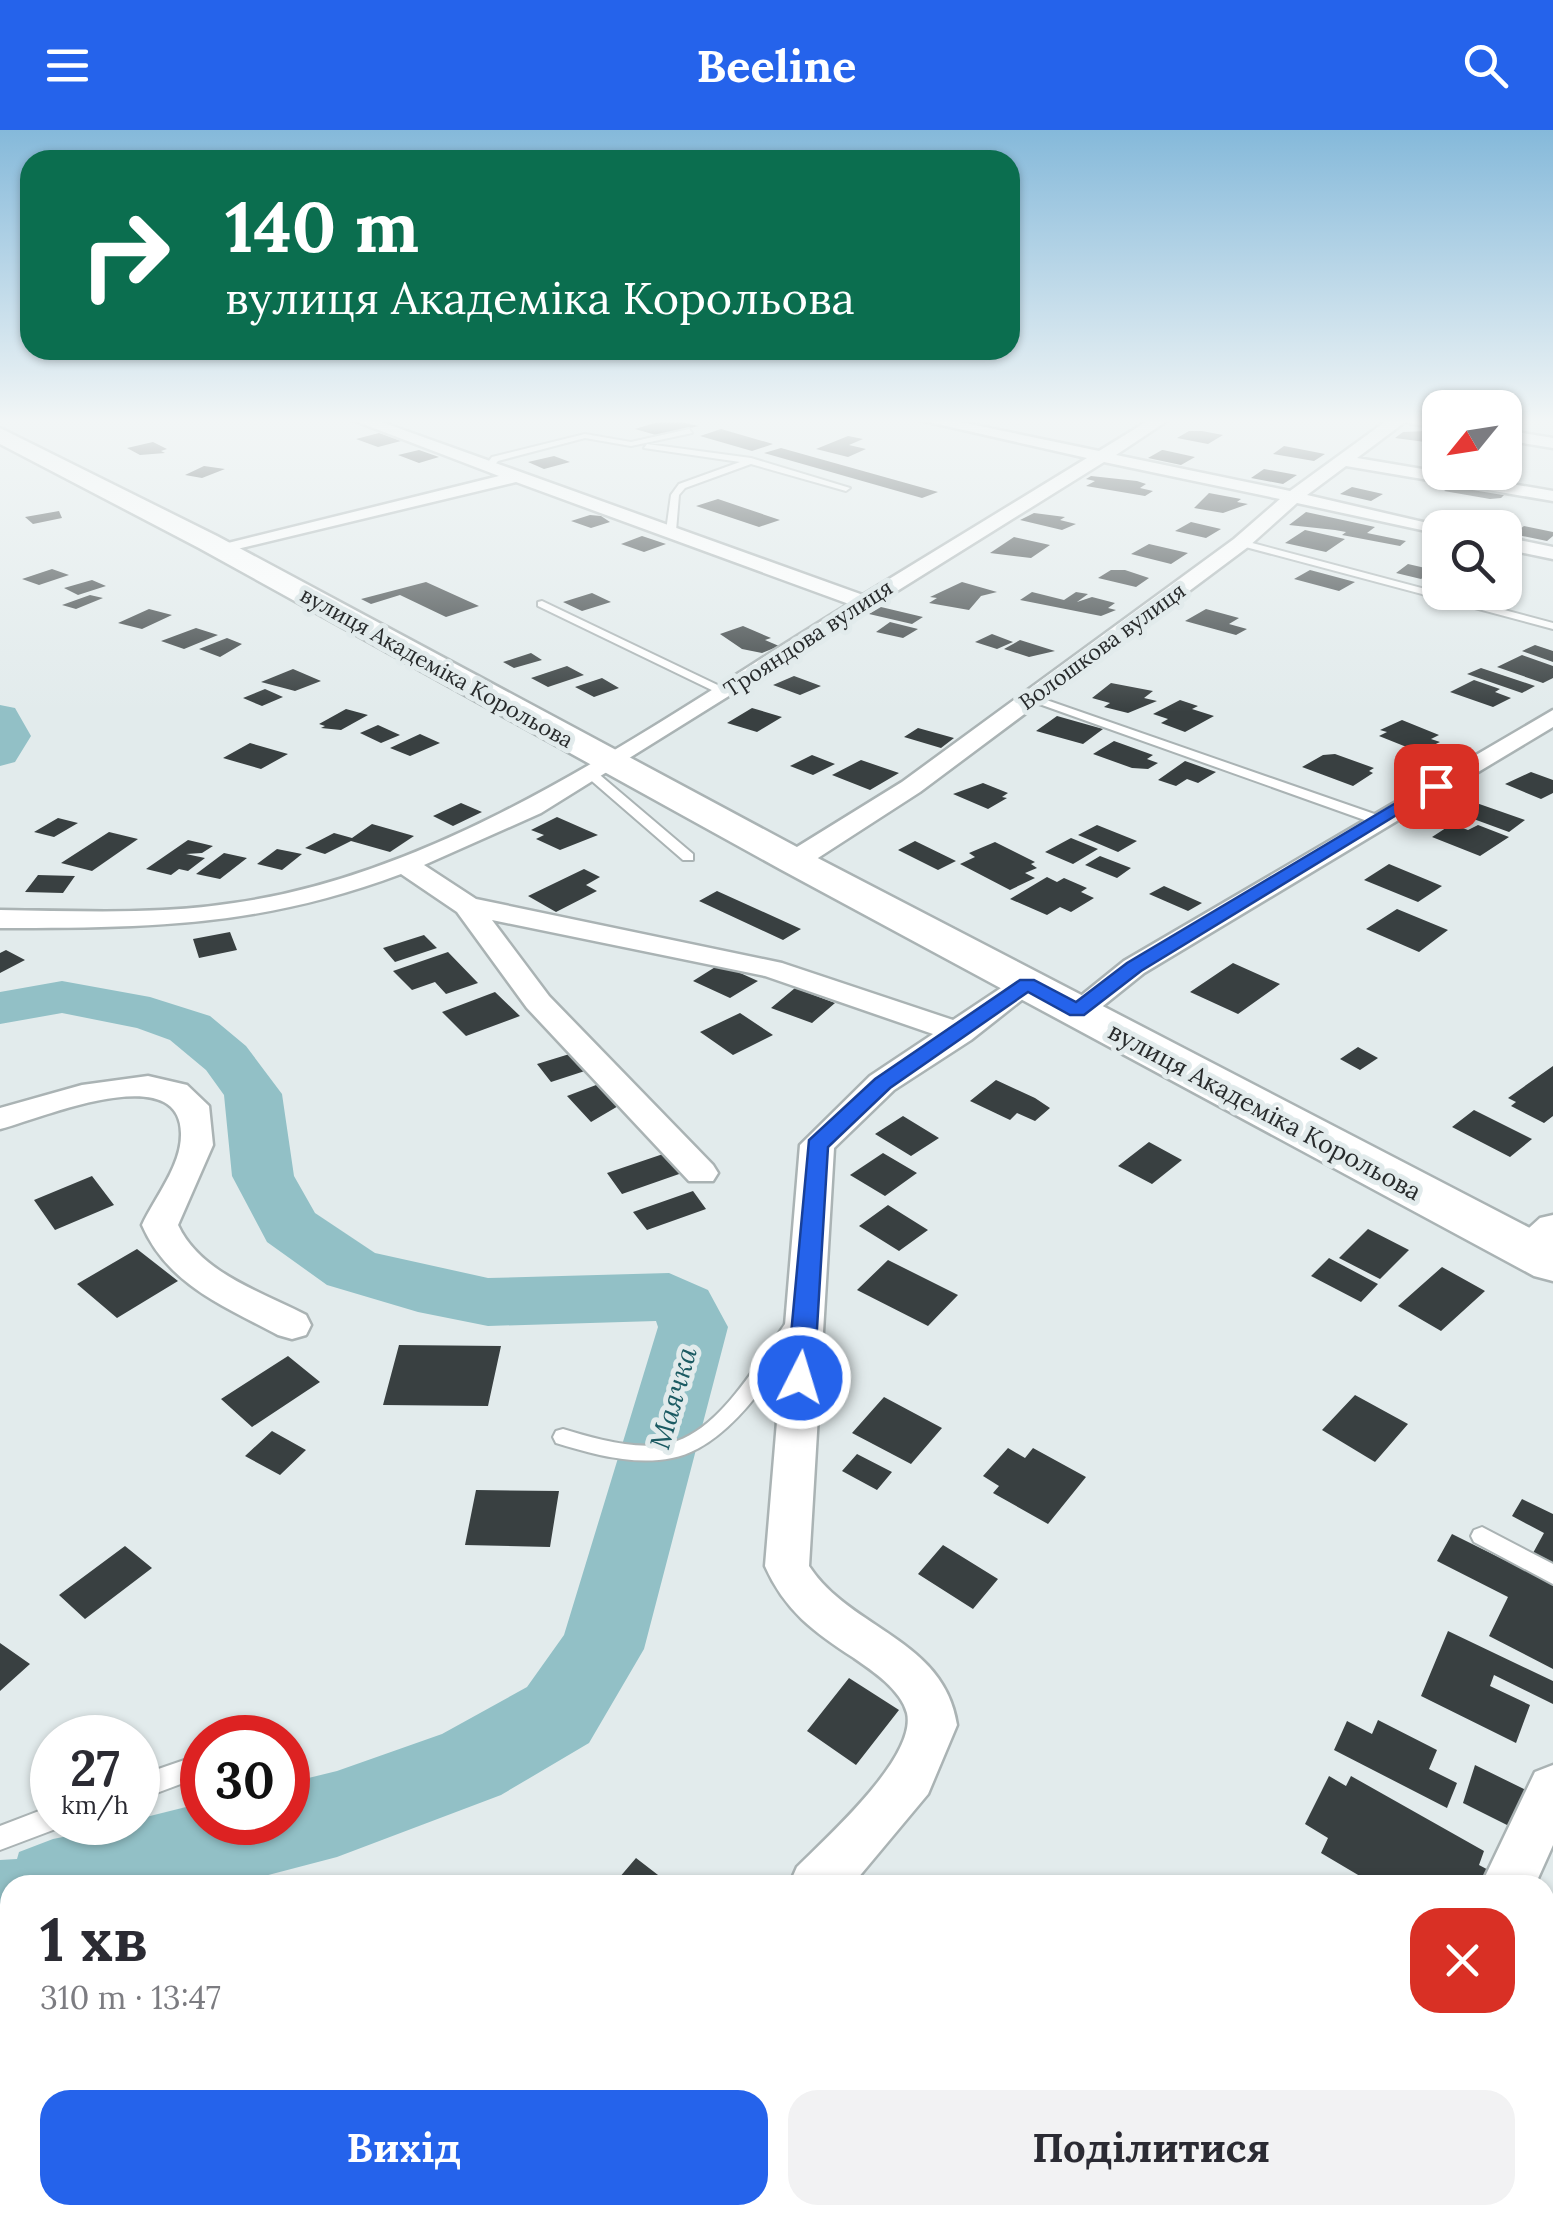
<!DOCTYPE html>
<html lang="uk">
<head>
<meta charset="utf-8">
<style>
	body { margin:0; font-family:Lora,serif; background:#f2f2f3; color:#2b2b33; height:100vh; display:flex; flex-direction:column; font-size:38px; white-space:nowrap }
	* { box-sizing:border-box; margin:0 }
	p { font-size:32px; color:#7c7c81 }
	.icon { flex:none; width:55px; height:55px; fill:none; stroke:currentColor; stroke-width:2; stroke-linecap:round; stroke-linejoin:round }
	.map { position:relative; flex:1; overflow:hidden }
	.sheet { position:absolute; left:0px; top:1745px; width:1555px; height:350px; display:flex; flex-direction:column; background:#fff; border-radius:30px 30px 0 0; box-shadow:0 2px 8px #0004 }
	.sheet>* { flex:none }
	.top-card { position:absolute; left:20px; top:20px; width:1000px; height:210px; border-radius:30px; box-shadow:0 2px 8px #0004; background:#0b6e4f; color:#fff; overflow:hidden }
	.needle { width:65px; rotate:240deg }
	.fabs { position:absolute; left:1422px; top:260px; display:grid; gap:20px }
	.fabs a { display:grid; place-items:center; width:100px; height:100px; border-radius:20px; background:#fff; box-shadow:0 2px 8px #0004; font-size:50px }
	.speed { position:absolute; left:30px; top:1585px; display:flex; gap:20px; font-size:50px; font-weight:700; text-align:center }
	.speed>* { display:grid; place-content:center; width:130px; height:130px; border-radius:50%; background:#fff; box-shadow:0 2px 8px #0004; line-height:1 }
	.speed small { font-size:25px; font-weight:400 }
	.speed .limit { border:15px solid #d22; background:#fff; color:#111 }
	.pin { position:absolute; display:grid; place-items:center; width:85px; height:85px; color:#fff; margin:-42px; border-radius:20px; box-shadow:0 5px 15px #0006 }
	.me { position:absolute; width:110px; margin:-55px; rotate:5deg; stroke-linejoin:round; filter:drop-shadow(0 0 8px #0008) }
	.turn { display:flex; align-items:center; gap:35px; height:210px; padding:0 40px; font-size:45px }
	.turn .icon { width:130px; height:130px; stroke-width:2.5 }
	.turn b { display:block; font-size:70px; line-height:85px }
	.round { display:grid; place-items:center; flex:none; width:105px; height:105px; border-radius:30px; background:#f2f2f3 }
	.head { display:flex; align-items:center; justify-content:space-between; height:170px; padding:0 40px }
	h1 { font-size:60px; font-weight:700; line-height:75px }
	.action { display:flex; gap:20px; margin-top:auto; padding:20px 40px }
	.action a { flex:1; height:115px; border-radius:30px; background:#2563eb; color:#fff; font-size:40px; font-weight:700; line-height:115px; text-align:center }
	.action a+a { background:#f2f2f3; color:#2b2b33 }
	header { display:flex; justify-content:space-between; align-items:center; height:130px; padding:0 40px; background:#2563eb; color:#fff; font-size:45px; font-weight:700 }
	.map>svg:first-child { display:block }
</style>
</head>
<body>
<header><svg class="icon" aria-label="menu" viewBox="0 0 24 24"><path d="M4 6h16M4 12h16M4 18h16"/></svg>Beeline<svg class="icon" aria-label="search" viewBox="0 0 24 24"><circle cx="10" cy="10" r="6"/><path d="M15 15l6 6"/></svg></header>
<div class="map">
<svg width="1553" height="2095" viewBox="0 0 1553 2095">
	<rect width="100%" height="100%" fill="#e2ebec"/>
	<g fill="none" stroke-linecap="round" stroke-linejoin="round">
		<path fill="#92c0c6" fill-rule="evenodd" d="M0,575l15,3 16,28 -16,26 -15,4z
			M62,851l88,16 60,19 36,30 36,48 12,82 21,37 60,40 113,25 181,-5 39,17 20,37 -84,322 -55,94 -88,52 -164,62 -107,28h-220v65l-10,4v-94l17,-1 2,-7 34,-13 85,-17v-3l64,-16v19h86v-39l49,-12 105,-37 85,-47 37,-52 94,-308 -2,-6 -168,5 -70,-14 -91,-27 -60,-43 -35,-66 -8,-81 -18,-25 -36,-30 -33,-12 -75,-15 -62,11v-32z"/>
	</g>
	<path fill="#394041" d="M668,289l31,7 -43,9 -21,-6z
		M721,299l52,15 -21,7 -52,-15z
		M1189,301h13l21,4 -15,9 -31,-6z
		M1424,301l16,3v10l-45,-6 8,-6z
		M379,303l22,8 -23,6 -22,-8z
		M848,306l15,3 -14,6 17,4 -18,8 -32,-8z
		M153,312l14,7 -6,2 4,2 -25,2 -13,-7z
		M1284,316l41,8 -11,7 -41,-7z
		M781,318l157,44 -16,6 -158,-45z
		M419,320l20,7 -20,6 -21,-8z
		M1162,320h1l32,7 -14,8 -33,-7z
		M554,326l16,6 -26,7 -16,-7z
		M204,336l21,3 -23,9 -17,-3z
		M1264,339l33,6 -14,9 -32,-6z
		M1091,346l46,5 9,3 -6,4 13,3 -8,5 -59,-10 9,-5 -9,-2z
		M1446,351l62,10 -7,7 -11,1 -46,-8 3,-2 -8,-2z
		M1352,357l31,7 -12,7 -31,-7z
		M1209,363l32,6 -4,3 11,2 -25,9 -29,-5z
		M718,369l62,21 -21,7 -63,-21z
		M59,381l3,7 -29,6 -8,-7z
		M1306,382l69,15 -8,6 39,8 -6,5 -58,-11 4,-3 -11,-2 -46,-5z
		M1034,383l31,4 -5,3 16,4 -14,6 -42,-10z
		M590,385l11,1 9,6 -19,6 -20,-7z
		M1191,392l30,7 -15,9 -31,-7z
		M1524,396l29,6v4l-6,5 -34,-7z
		M1305,400l40,9 -19,13 -41,-9z
		M642,406l24,8 -22,8 -23,-8z
		M1014,407l36,8 -19,13 -41,-5z
		M1149,414l39,9 -17,11 -40,-10z
		M1408,434l26,6 -13,9 -25,-6z
		M52,439l17,6 -30,10 -17,-6z
		M1111,440h14l24,8 -13,9 -38,-9z
		M1310,440l45,12 -16,9 -45,-12z
		M92,450l14,6 -28,9 -14,-7z
		M426,452l53,24 -33,11 -46,-22 -29,9 -10,-5z
		M962,452l35,10 -16,4 -12,14 -40,-7 8,-5 -7,-1z
		M1032,462l32,8 12,-8 12,2 -11,8 15,-5 23,6 -7,5 8,2 -15,6 -81,-16z
		M592,463l19,9 -29,9 -19,-9z
		M90,465l13,3 -27,11 -14,-4z
		M881,477l42,10 -11,7 -43,-10z
		M149,479l23,6 -30,14 -24,-6z
		M1206,479l33,9 -10,6 18,5 -11,6 -51,-14z
		M890,492l28,7 -15,9 -27,-6z
		M743,496l28,12 -6,2 14,6 -17,7 -20,-4 -22,-15z
		M196,498l22,7 -34,14 -23,-8z
		M992,504l21,8 -16,7 -22,-7z
		M227,508l15,6 -22,13 -21,-8z
		M1020,510l35,11 -26,6 -25,-8z
		M1535,515l18,6v11l-31,-11z
		M531,523l11,7 -28,8 -11,-6z
		M1522,525l31,11v12l-10,5 -46,-16z
		M567,536l17,9 -36,12 -17,-9z
		M1481,538l54,18 -13,7 -55,-19z
		M293,539l28,12 -26,10 -34,-9z
		M794,546l27,10 -21,9 -27,-10z
		M602,548l17,10 -25,9 -19,-10z
		M1474,550l26,9 -5,3 16,6 -18,9 -43,-15z
		M1111,553l42,8 -9,7 13,3 -29,12 -24,-6 6,-4 -18,-5z
		M265,559l18,8 -21,9 -19,-8z
		M1180,570l18,6 -6,3 22,7 -29,16 -24,-9 7,-4 -15,-5z
		M752,578l30,9 -25,15 -30,-9z
		M346,579l22,6 -27,15 -20,-2 4,-2 -6,-2z
		M1057,586l46,13 -20,15 -47,-13z
		M1402,590l37,15 -8,4 9,3 -21,10 -40,-16 8,-4 -7,-2z
		M378,595l22,10 -19,8 -21,-10z
		M918,598l36,10 -13,10 -37,-11z
		M420,604l20,9 -30,13 -20,-8z
		M1114,611l39,14 -6,4 11,4 -10,6 -16,-1 -39,-14z
		M250,613l38,11 -27,15 -38,-11z
		M1335,624l39,14 -5,3 4,2 -20,13 -51,-19 21,-12z
		M812,625l23,9 -22,11 -23,-9z
		M861,630l38,13 -29,17 -38,-15z
		M1185,631l31,11 -18,11 -11,-4 -11,7 -18,-6z
		M1531,642l22,8v13l-12,6 -36,-15z
		M983,653l25,10 -6,4 5,1 -19,11 -35,-15z
		M1465,669l60,21 -16,12 -60,-22z
		M461,673l21,9 -29,14 -20,-10z
		M557,687l41,18 -38,15 -24,-11 8,-4 -13,-5z
		M58,688l20,5 -24,14 -20,-5z
		M372,694l42,12 -24,16 -39,-11 -26,13 -20,-6 29,-15 18,5z
		M1452,694l16,6 10,-5 31,12 -29,19 -48,-19z
		M1097,695l40,16 -19,11 -40,-17z
		M109,702l29,7 -46,32 -31,-8z
		M1071,708l27,11 -25,15 -28,-12z
		M188,710l25,6 -11,7 -16,1 19,4 -17,13 -9,-2 -8,6 -25,-6z
		M915,711l41,20 -18,9 -40,-20z
		M995,712l40,20 -4,2 6,4 -12,5 10,5 -25,12 -50,-26 15,-7 -6,-4z
		M277,719l25,5 -20,16 -25,-6z
		M224,723l23,5 -27,21 -24,-5z
		M1100,726l31,12 -14,10 -32,-13z
		M1389,734l53,22 -24,16 -54,-22z
		M584,739l16,8 -14,8 11,6 -41,21 -28,-16z
		M38,745l37,1 -12,17 -38,-1z
		M1047,747l10,5 7,-4 23,10 -6,4 13,6 -23,14 -11,-5 -13,8 -37,-16z
		M1164,756l38,17 -14,8 -39,-17z
		M717,761l84,38 -18,11 -84,-39z
		M1397,779l51,21 -29,22 -53,-23z
		M230,802l7,18 -38,8 -6,-19z
		M424,805l13,13 -42,14 -12,-14z
		M6,820l19,10 -25,13v-20z
		M448,822l30,31 -32,11 -11,-12 -23,8 -19,-19z
		M1233,833l47,21 -42,30 -48,-22z
		M720,834l38,17 -28,17 -37,-17z
		M795,858l40,15 -23,20 -41,-15z
		M495,862l25,24 -54,20 -24,-24z
		M740,883l33,22 -40,20 -33,-23z
		M1358,917l20,11 -18,12 -20,-11z
		M576,922l15,17 -40,13 -14,-18z
		M1553,936v50l-9,7 -33,-17 5,-4 -8,-4z
		M996,950l39,18 15,10 -15,13 -18,-8 -7,7 -40,-19z
		M604,952l21,20 -34,20 -24,-26z
		M1474,980l58,29 -22,18 -58,-30z
		M903,986l36,22 -28,18 -36,-22z
		M1149,1012l33,18 -30,24 -34,-18z
		M666,1023l16,20 -60,21 -15,-21z
		M883,1023l34,20 -32,23 -35,-21z
		M92,1046l22,29 -59,25 -21,-30z
		M693,1061l13,18 -59,21 -14,-18z
		M888,1075l40,25 -29,21 -40,-25z
		M1368,1099l41,21 -29,29 -41,-21z
		M137,1119l41,32 -61,37 -40,-34z
		M1329,1128l49,26 -17,18 -50,-26z
		M888,1130l70,35 -30,31 -71,-36z
		M1442,1137l43,24 -44,40 -43,-25z
		M399,1215l102,1 -13,60 -105,-1z
		M288,1226l32,26 -68,45 -31,-28z
		M1355,1265l53,29 -33,38 -53,-32z
		M884,1267l58,31 -31,36 -59,-31z
		M272,1301l34,19 -26,25 -35,-19z
		M1008,1318l17,10 8,-10 53,29 -38,47 -55,-31 6,-7 -16,-10z
		M857,1324l35,18 -15,18 -35,-19z
		M476,1360l83,1 -9,56 -85,-2z
		M1522,1369l31,15v49l-20,-10 11,-20 -32,-17z
		M1452,1404l101,50v85l-64,-33 19,-39 -71,-36z
		M943,1415l55,34 -25,30 -55,-35z
		M125,1416l27,22 -67,51 -26,-24z
		M1448,1501l105,50v23l-59,-29 -4,11 40,19 -14,38 -95,-47z
		M0,1513l30,21 -30,27z
		M849,1548l50,32 -43,55 -49,-34z
		M1378,1590l59,30 -8,19 28,14 -10,25 -113,-58 13,-29 25,13z
		M1475,1635l53,26 -11,39 -54,-27z
		M1329,1646l17,10 5,-10 133,75 -5,14 17,9 -4,11h-117l-54,-32 7,-15 -23,-14z
		M636,1728l35,27h-58z
		M1545,1988l8,5v71l-8,-5z
		M284,2085h52l10,10h-71z
		M366,2085h61l10,10h-79z
		M711,2085h40l-7,10h-22z"/>
	<g fill="none" stroke-linecap="round" stroke-linejoin="round">
		<defs>
			<path id="service" d="M689,299l3,4 -61,13 -46,-8 -87,23 -6,7 -7,-2 7,-9 93,-23 46,8z
				M647,314l104,14 99,30 -4,3 -95,-27 -66,24 -6,7 -3,36 -5,3 -5,-3 5,-36 8,-11 61,-22 -96,-14z
				M1241,410l312,83v6l-315,-84 -2,-2z
				M542,471l186,89 2,2 -10,2 -182,-88v-4z
				M1032,565l351,122 1,3 -1,3h-10l-345,-123v-4z
				M586,640h8l99,84v6h-10l-97,-84z
				M797,1185l7,2 3,5c-30,47 -77,125 -135,136 -38,8 -80,-4 -116,-15l-3,-6 3,-6 7,-2c33,10 80,24 114,12 48,-17 84,-85 113,-124z
				M1482,1397l71,37v20l-79,-42 -3,-6 3,-6z
				M202,1624v22l-64,24v-24z
				M52,1676v16h11l-2,5 -61,23v-24z"/>
			<path id="minor" d="M350,289h23l490,176 224,-137 -172,-39h31l153,32 52,-32h19l-54,36 174,36 99,-72h50l1,10 -35,-7 -48,36 196,33v10l-207,-35 -39,29 142,33h-9v6l-143,-31 -49,44 -328,245 -116,75h-20l-3,-6 3,-6 118,-73 332,-243 46,-40 -176,-37 -563,351 -117,52 52,34 306,64 171,57 63,-42 11,-3 15,9 -71,56 -77,50 -60,58 -25,418c42,64 135,73 148,159l-29,69 -76,91h-63l8,-18c30,-30 120,-110 110,-154 -6,-23 -34,-42 -53,-55 -40,-26 -69,-47 -89,-92l35,-421 70,-69 63,-42 -168,-58 -273,-56 57,76 164,169 5,8 -5,8h-24l-162,-173 -70,-96 -56,-38c-141,53 -253,54 -401,54v-18c78,1 157,5 234,-7 223,-32 426,-184 615,-299l-333,-122 -300,72v-8l283,-70z
				M1505,300l48,8v10l-48,-8z
				M1505,407l48,10v12l-48,-10z
				M1553,580v17l-409,246 -56,45 -11,2 -15,-9 62,-50z
				M148,946l39,9 22,21 4,39 -35,80c22,48 84,67 128,90l5,10 -5,10 -14,4 -14,-4c-54,-29 -110,-50 -136,-110 13,-28 40,-60 39,-92 -1,-75 -142,-14 -181,-4v-21l82,-23z
				M1553,1085v30l-28,15 -13,-3 -5,-9 33,-30z
				M1553,1635v80l-18,40h-54l54,-113z
				M501,2085h67l-4,10h-67z
				M1322,2085h63l-4,10h-63z"/>
			<path id="secondary" d="M0,298l217,108 591,317 745,387v41l-19,-5 -754,-407 -581,-321 -199,-104z"/>
		</defs>
		<use href="#service" stroke="#aab3b4" stroke-width="4"/>
		<use href="#minor" stroke="#aab3b4" stroke-width="5"/>
		<use href="#secondary" stroke="#aab3b4" stroke-width="5"/>
		<use href="#service" fill="#fff" fill-rule="evenodd"/>
		<use href="#minor" fill="#fff" fill-rule="evenodd"/>
		<use href="#secondary" fill="#fff" fill-rule="evenodd"/>
	</g>
	<linearGradient id="sky" x2="0" y2="1"><stop stop-color="#85b9da"/><stop offset="0.5" stop-color="#f2f6f6"/><stop offset="1" stop-color="#f2f6f6" stop-opacity="0"/></linearGradient>
	<rect width="1553" height="582" fill="url(#sky)"/>
	<path fill="#2563eb" stroke="#184099" stroke-width="2.5" d="M1431,652l13,4 -303,185 -57,44h-14l-42,-23 -138,96 -62,59 -14,231 -14,9 -9,-3 -4,-6 22,-238 66,-61 145,-99h14l42,22 51,-39z"/>
	<g text-anchor="middle" stroke-width="10" stroke-linejoin="round" paint-order="stroke">
		<g font-size="22" fill="#282b2c" stroke="#e2ebec">
			<text transform="translate(808 508) rotate(-33)" y="8">Трояндова вулиця</text>
			<text transform="translate(1102 516) rotate(-36)" y="8">Волошкова вулиця</text>
			<text transform="translate(437 537) rotate(29)" y="8">вулиця Академіка Корольова</text>
		</g>
		<g font-size="25" fill="#282b2c" stroke="#e2ebec">
			<text transform="translate(1265 981) rotate(28)" y="9">вулиця Академіка Корольова</text>
		</g>
		<g font-size="28" font-style="italic" fill="#1b5a62" stroke="#e2ebec">
			<text transform="translate(673 1268) rotate(-74)" y="10">Маячка</text>
		</g>
	</g>
</svg>
<div class="fabs">
<a><svg class="needle" viewBox="-14 -14 28 28"><path d="M0-13l5 13h-10z" fill="#e53935"/><path d="M0 13l5-13h-10z" fill="#7c7c81"/></svg></a>
<a><svg class="icon" aria-label="search" viewBox="0 0 24 24"><circle cx="10" cy="10" r="6"/><path d="M15 15l6 6"/></svg></a>
</div>
<div class="speed"><div>27<small>km/h</small></div><div class="limit">30</div></div>
<div class="pin" style="left:1436px;top:656px;background:#d93025"><svg class="icon" aria-label="arrive" viewBox="0 0 24 24"><path d="M6 21V4h12l-3 4 3 4H6"/></svg></div>
<svg class="me" style="left:800px;top:1248px" viewBox="-20 -20 40 40"><circle r="17" fill="#2563eb" stroke="#fff" stroke-width="3"/><path d="M0-11L8 9 0 5-8 9z" fill="#fff"/></svg>
<div class="top-card">
<div class="turn"><svg class="icon" aria-label="right" viewBox="0 0 24 24"><path d="M7 20v-9h11M14 6l5 5-5 5"/></svg><div><b>140 m</b>вулиця Академіка Корольова</div></div>
</div>
<section class="sheet">
<div class="head"><div><h1>1 хв</h1><p>310 m · 13:47</p></div><a class="round" style="background:#d93025;color:#fff"><svg class="icon" aria-label="close" viewBox="0 0 24 24"><path d="M6 6l12 12M18 6L6 18"/></svg></a></div>
<div class="action"><a>Вихід</a><a>Поділитися</a></div>
</section>
</div>
</body>
</html>
